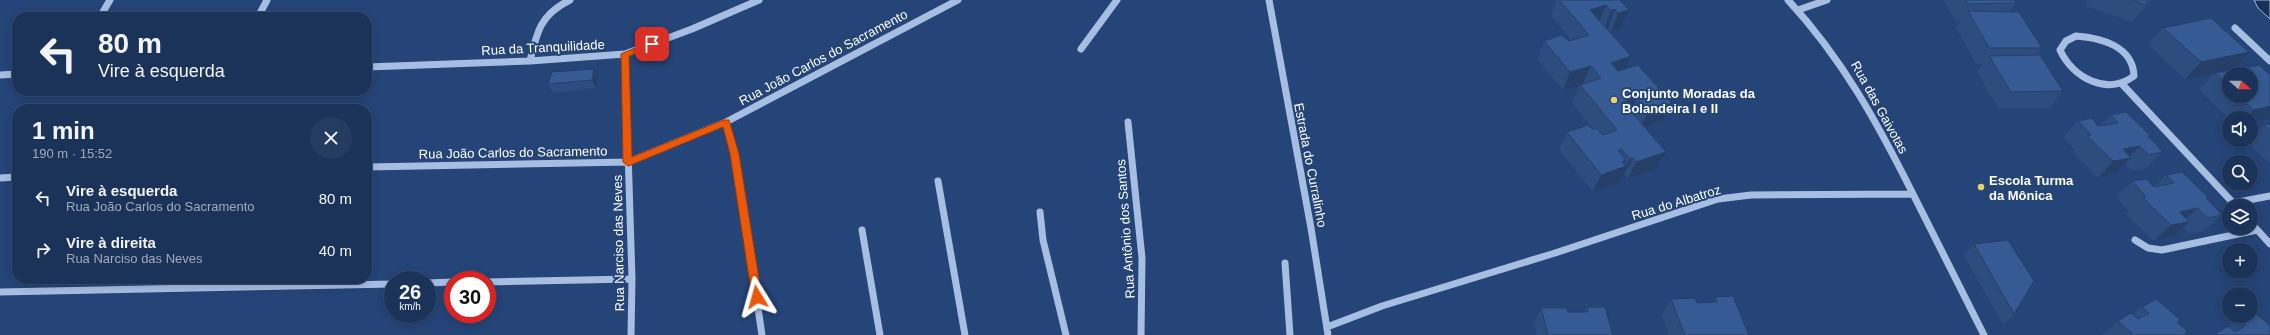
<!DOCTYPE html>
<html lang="pt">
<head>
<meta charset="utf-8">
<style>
	body { margin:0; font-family:Arial,sans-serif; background:#253b5f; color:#f1f3f6; height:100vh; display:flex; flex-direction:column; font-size:15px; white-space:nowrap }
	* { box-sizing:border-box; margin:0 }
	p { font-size:13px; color:#a0aaba }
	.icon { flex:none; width:22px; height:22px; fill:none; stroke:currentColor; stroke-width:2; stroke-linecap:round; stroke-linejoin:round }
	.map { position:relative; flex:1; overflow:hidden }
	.sheet { position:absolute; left:12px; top:104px; width:360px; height:180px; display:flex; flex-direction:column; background:#1c3359; border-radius:16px; box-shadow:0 2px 10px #0003,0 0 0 1px #3a4e6f }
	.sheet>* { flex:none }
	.banner { position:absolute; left:12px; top:12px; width:360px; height:84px; border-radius:16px; box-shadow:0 2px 10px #0003,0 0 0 1px #3a4e6f; background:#1c3359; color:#f1f3f6; overflow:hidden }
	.needle { width:26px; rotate:111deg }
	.fabs { position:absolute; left:2222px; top:67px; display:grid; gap:8px }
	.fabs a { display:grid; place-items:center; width:36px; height:36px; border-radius:50%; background:#1c3359; box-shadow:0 2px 10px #0003,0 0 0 1px #3a4e6f; font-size:20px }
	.speed { position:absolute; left:384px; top:271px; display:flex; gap:8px; font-size:20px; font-weight:700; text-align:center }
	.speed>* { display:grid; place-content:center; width:52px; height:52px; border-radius:50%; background:#1c3359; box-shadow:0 2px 10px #0003,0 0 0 1px #3a4e6f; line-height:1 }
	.speed small { font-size:10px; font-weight:400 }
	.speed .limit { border:6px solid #d22; background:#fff; color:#111 }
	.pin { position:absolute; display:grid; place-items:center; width:34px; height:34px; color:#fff; margin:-17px; border-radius:8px; box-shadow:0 2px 6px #0006 }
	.me { position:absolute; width:44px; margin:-22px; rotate:352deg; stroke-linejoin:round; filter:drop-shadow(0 0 3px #0008) }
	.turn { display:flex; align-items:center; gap:14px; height:84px; padding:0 20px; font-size:18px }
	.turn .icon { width:52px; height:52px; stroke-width:2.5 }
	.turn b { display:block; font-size:28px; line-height:34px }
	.round { display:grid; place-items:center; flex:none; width:42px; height:42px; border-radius:21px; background:#253b5f }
	.head { display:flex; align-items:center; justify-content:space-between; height:68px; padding:0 20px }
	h1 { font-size:24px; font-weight:800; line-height:30px }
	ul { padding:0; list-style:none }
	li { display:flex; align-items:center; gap:12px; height:52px; padding:0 20px }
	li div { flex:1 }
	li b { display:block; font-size:15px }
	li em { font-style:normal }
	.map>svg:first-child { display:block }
</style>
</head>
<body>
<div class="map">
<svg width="2270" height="335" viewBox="0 0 2270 335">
	<rect width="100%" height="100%" fill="#254477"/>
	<path fill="#193158" stroke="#9bb9e3" d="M2254,0h16v19l-12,-11z"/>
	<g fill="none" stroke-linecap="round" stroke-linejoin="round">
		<path stroke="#a7bee3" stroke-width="7" d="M1269,0l42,228 17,107
			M1788,0c54,58 90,124 125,194
			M1798,10l29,-10
			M100,17l10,-17
			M258,17l9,-17
			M2235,28l35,33
			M2076,36c25,2 57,10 58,40 -27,20 -61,2 -74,-26l6,-9z
			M1081,49l36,-49
			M625,54l7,225 -1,56
			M530,61c7,-30 11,-47 40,-61
			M367,67l163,-6 95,-7 67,-25 67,-29
			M0,75l17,-1
			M2122,84l114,122
			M726,122l9,32 27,181
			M1128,122l14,136 -1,77
			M367,167l261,-5 98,-40 232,-122
			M0,178l17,-1
			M938,181l27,154
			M2233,203l37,-7
			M1040,212l3,28 23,95
			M2251,223l19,21
			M862,230l18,105
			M2135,240l13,8 14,2 95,-20
			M1285,263l5,72
			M487,282l145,-3
			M427,283l26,-1
			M0,292l393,-8
			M1327,327l55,-21 173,-53 163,-54 33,-4 162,-1 71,141"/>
	</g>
	<path fill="#2e4d7f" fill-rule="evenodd" d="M1556,0h26l47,10 -8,18 -10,4 -3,-4h-2l25,28 -5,12 46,35 -9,18 -19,6 22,25 -10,17 -28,10 -4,-4 -3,1 -3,8 -25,8 -34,-42 8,-18 26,-3 -21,-26 8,-18 4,-1h-1l-20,6 -26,-31 7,-18h25l2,-1 -20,-24z
		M1943,0h71l2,3 -6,9 32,36 -6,7 27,36 -14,17h-51l-21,-36 6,-8h-7l-20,-36 5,-8 -5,1z
		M2088,0h63l-19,22 -46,-16z
		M2163,28l70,41 -48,10 -37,-35z
		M2259,65l11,10v44l-19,4v-5h-22v1l-30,-29 16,-17zM2229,74h22v22h-22z
		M598,78l-2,10 -43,5 -5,-9z
		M2111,115l40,21 -2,2 14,14 -16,16 -15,3 -6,-7 -11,10 -17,4 -25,-26 2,-2 -12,-13 15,-16 20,5 3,-1z
		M2270,124v40l-24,-23 2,-1h3v-3l13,-12z
		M2166,175l43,23 -1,1 14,16 -18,16 -15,3 -6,-7 -11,11 -18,3 -28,-27 3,-2 -13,-15 16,-16 22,6z
		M1974,244l40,70 -11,11 -39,-70z
		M1715,297l34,38h-80l-8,-20 10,-16 26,4 15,-1z
		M1587,307l26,28h-76l-3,-12 7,-15 27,4h16z
		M2142,307l35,16 8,10 2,2h-85l16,-14 15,-7z
		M2238,319l32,16h-57l16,-9z"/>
	<path fill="#263f68" d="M1606,5l-7,18 -9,-13z
		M1615,9l-7,19 -4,1 7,-18z
		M1629,10l-8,18 -10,4 7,-19z
		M2249,52l-16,17 -48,10 16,-17z
		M1631,56l-7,18 -20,7 7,-18z
		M1591,66l-8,18 -20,6 7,-18z
		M594,69l4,9 -2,10 -4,-8z
		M1637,98l-8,18 -6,-14z
		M1672,103l-9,18 -23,8 8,-18z
		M2270,106v13l-19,4v-5h-6l8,-8z
		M2148,136h3l-10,11 -1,-1 -13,13 4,-1 -16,16 -17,4 15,-17 10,-12z
		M1666,152l-10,17 -28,10 8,-17z
		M1633,158l-9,17 -3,1 9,-17z
		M1626,160l-3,7 3,-1 -8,18 -25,8 8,-17 21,-13z
		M2206,198h3l-28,25 8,-1 -17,16 -18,3 17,-16 9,-13z"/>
	<path fill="#365a94" stroke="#263f68" d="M1559,0h61l9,10 -11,3 -3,-4 -4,2 -5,-6 -16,5 41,46 -20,7 7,8 20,-6 34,38 -24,8 -11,-13 -14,4 43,50 -30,10 -3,-4 -3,1 -9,-10 -3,1 8,10 -4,2 4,4 -25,9 -34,-43 21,-7 4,4 5,-1 6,7 14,-5 -37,-45 21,-7 -10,-12 -21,6 -26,-31 17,-6 8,6 20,-6z
		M1965,0h49l2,3 -48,1z
		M2131,0h16l-1,5z
		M1968,11l51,1 23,36h-53z
		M2211,18l38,34 -48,10 -38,-34z
		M2040,55l23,36 -52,1 -22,-36z
		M2259,65l11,10v31l-17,4 -14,-14h12v-22h-22v12l-14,-13z
		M594,69l-2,11 -44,4 4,-12z
		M2126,112l25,24h-3l15,16 -15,3 -8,-9 -17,3 8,9 -18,3 -26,-25 4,-1 -13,-14 14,-3 6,8 20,-3 -7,-8z
		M2270,124v7l-6,-6z
		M2182,172l27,26h-3l16,17 -15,3 -9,-10 -18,4 9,10 -18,3 -28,-27 3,-1 -14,-16 15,-2 7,8 20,-4 -8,-8z
		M2008,240l26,41 -20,33 -40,-70z
		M1733,296l16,39h-64l-14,-36 24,-1 2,5 20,-1 -2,-5z
		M2156,299l25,21 -4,2 10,9 -2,2 2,2h-53l-16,-14 13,-8 7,6 11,-6 -7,-6z
		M1587,307h18l8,28h-65l-7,-27h25l2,4h20z
		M2251,311h1l18,14v10h-53l-2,-1 13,-8 7,6 11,-7 -8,-6 5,-3h8z"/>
	<path fill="#ea580c" stroke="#983908" d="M652,41l4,3 -1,2 -26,10 3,101 91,-37h6l10,34 23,143 -1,3 -4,1 -5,-4 -22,-143 -7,-27 -92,38 -3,1 -5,-4 -2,-108z"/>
	<g fill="#ecce6c" stroke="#254477" stroke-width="1.5">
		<circle cx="1614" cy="100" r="4"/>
		<circle cx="1981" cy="187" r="4"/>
	</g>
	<g text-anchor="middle" stroke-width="4" stroke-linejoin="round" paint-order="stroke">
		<g font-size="13" fill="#fff" stroke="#254477">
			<text transform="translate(543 47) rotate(-3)" y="5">Rua da Tranquilidade</text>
			<text transform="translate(823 57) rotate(-28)" y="5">Rua João Carlos do Sacramento</text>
			<text transform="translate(1880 107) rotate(61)" y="5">Rua das Gaivotas</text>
			<text transform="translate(513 152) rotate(-1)" y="5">Rua João Carlos do Sacramento</text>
			<text transform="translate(1311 165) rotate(79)" y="5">Estrada do Curralinho</text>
			<text transform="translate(1676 202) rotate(-17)" y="5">Rua do Albatroz</text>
			<text transform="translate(1125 229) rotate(-94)" y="5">Rua Antônio dos Santos</text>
			<text transform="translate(618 243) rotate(-91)" y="5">Rua Narciso das Neves</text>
		</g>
		<g font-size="13" font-weight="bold" fill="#fff" stroke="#254477" text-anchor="start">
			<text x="1622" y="98">Conjunto Moradas da<tspan x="1622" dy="15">Bolandeira I e II</tspan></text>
			<text x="1989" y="185">Escola Turma<tspan x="1989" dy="15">da Mônica</tspan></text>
		</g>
	</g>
</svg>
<div class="fabs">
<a><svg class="needle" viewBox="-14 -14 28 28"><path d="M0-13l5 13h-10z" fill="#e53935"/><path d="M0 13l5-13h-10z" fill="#a0aaba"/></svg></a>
<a><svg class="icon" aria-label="sound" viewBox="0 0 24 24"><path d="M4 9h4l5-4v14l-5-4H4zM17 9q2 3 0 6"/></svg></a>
<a><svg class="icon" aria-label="search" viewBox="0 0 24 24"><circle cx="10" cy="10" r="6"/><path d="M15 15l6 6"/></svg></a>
<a><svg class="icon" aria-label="layers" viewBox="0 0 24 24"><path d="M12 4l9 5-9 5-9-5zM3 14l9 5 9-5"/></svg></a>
<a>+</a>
<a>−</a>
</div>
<div class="speed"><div>26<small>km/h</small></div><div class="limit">30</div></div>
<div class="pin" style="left:652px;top:44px;background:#d93025"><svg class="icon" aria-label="arrive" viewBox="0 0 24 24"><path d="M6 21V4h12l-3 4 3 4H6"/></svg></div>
<svg class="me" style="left:757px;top:297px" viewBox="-20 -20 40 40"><path d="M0-17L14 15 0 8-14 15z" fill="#ea580c" stroke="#fff" stroke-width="4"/></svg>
<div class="banner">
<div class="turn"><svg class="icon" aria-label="left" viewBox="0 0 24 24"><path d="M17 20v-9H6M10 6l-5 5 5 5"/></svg><div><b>80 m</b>Vire à esquerda</div></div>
</div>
<section class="sheet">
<div class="head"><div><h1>1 min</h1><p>190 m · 15:52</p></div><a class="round"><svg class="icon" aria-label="close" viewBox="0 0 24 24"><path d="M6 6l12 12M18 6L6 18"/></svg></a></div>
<ul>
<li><svg class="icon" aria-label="left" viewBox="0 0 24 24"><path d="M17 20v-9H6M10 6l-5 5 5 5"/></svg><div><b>Vire à esquerda</b><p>Rua João Carlos do Sacramento</p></div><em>80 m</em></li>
<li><svg class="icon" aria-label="right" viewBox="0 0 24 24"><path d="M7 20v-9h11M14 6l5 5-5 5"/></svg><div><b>Vire à direita</b><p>Rua Narciso das Neves</p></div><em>40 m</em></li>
</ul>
</section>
</div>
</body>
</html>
